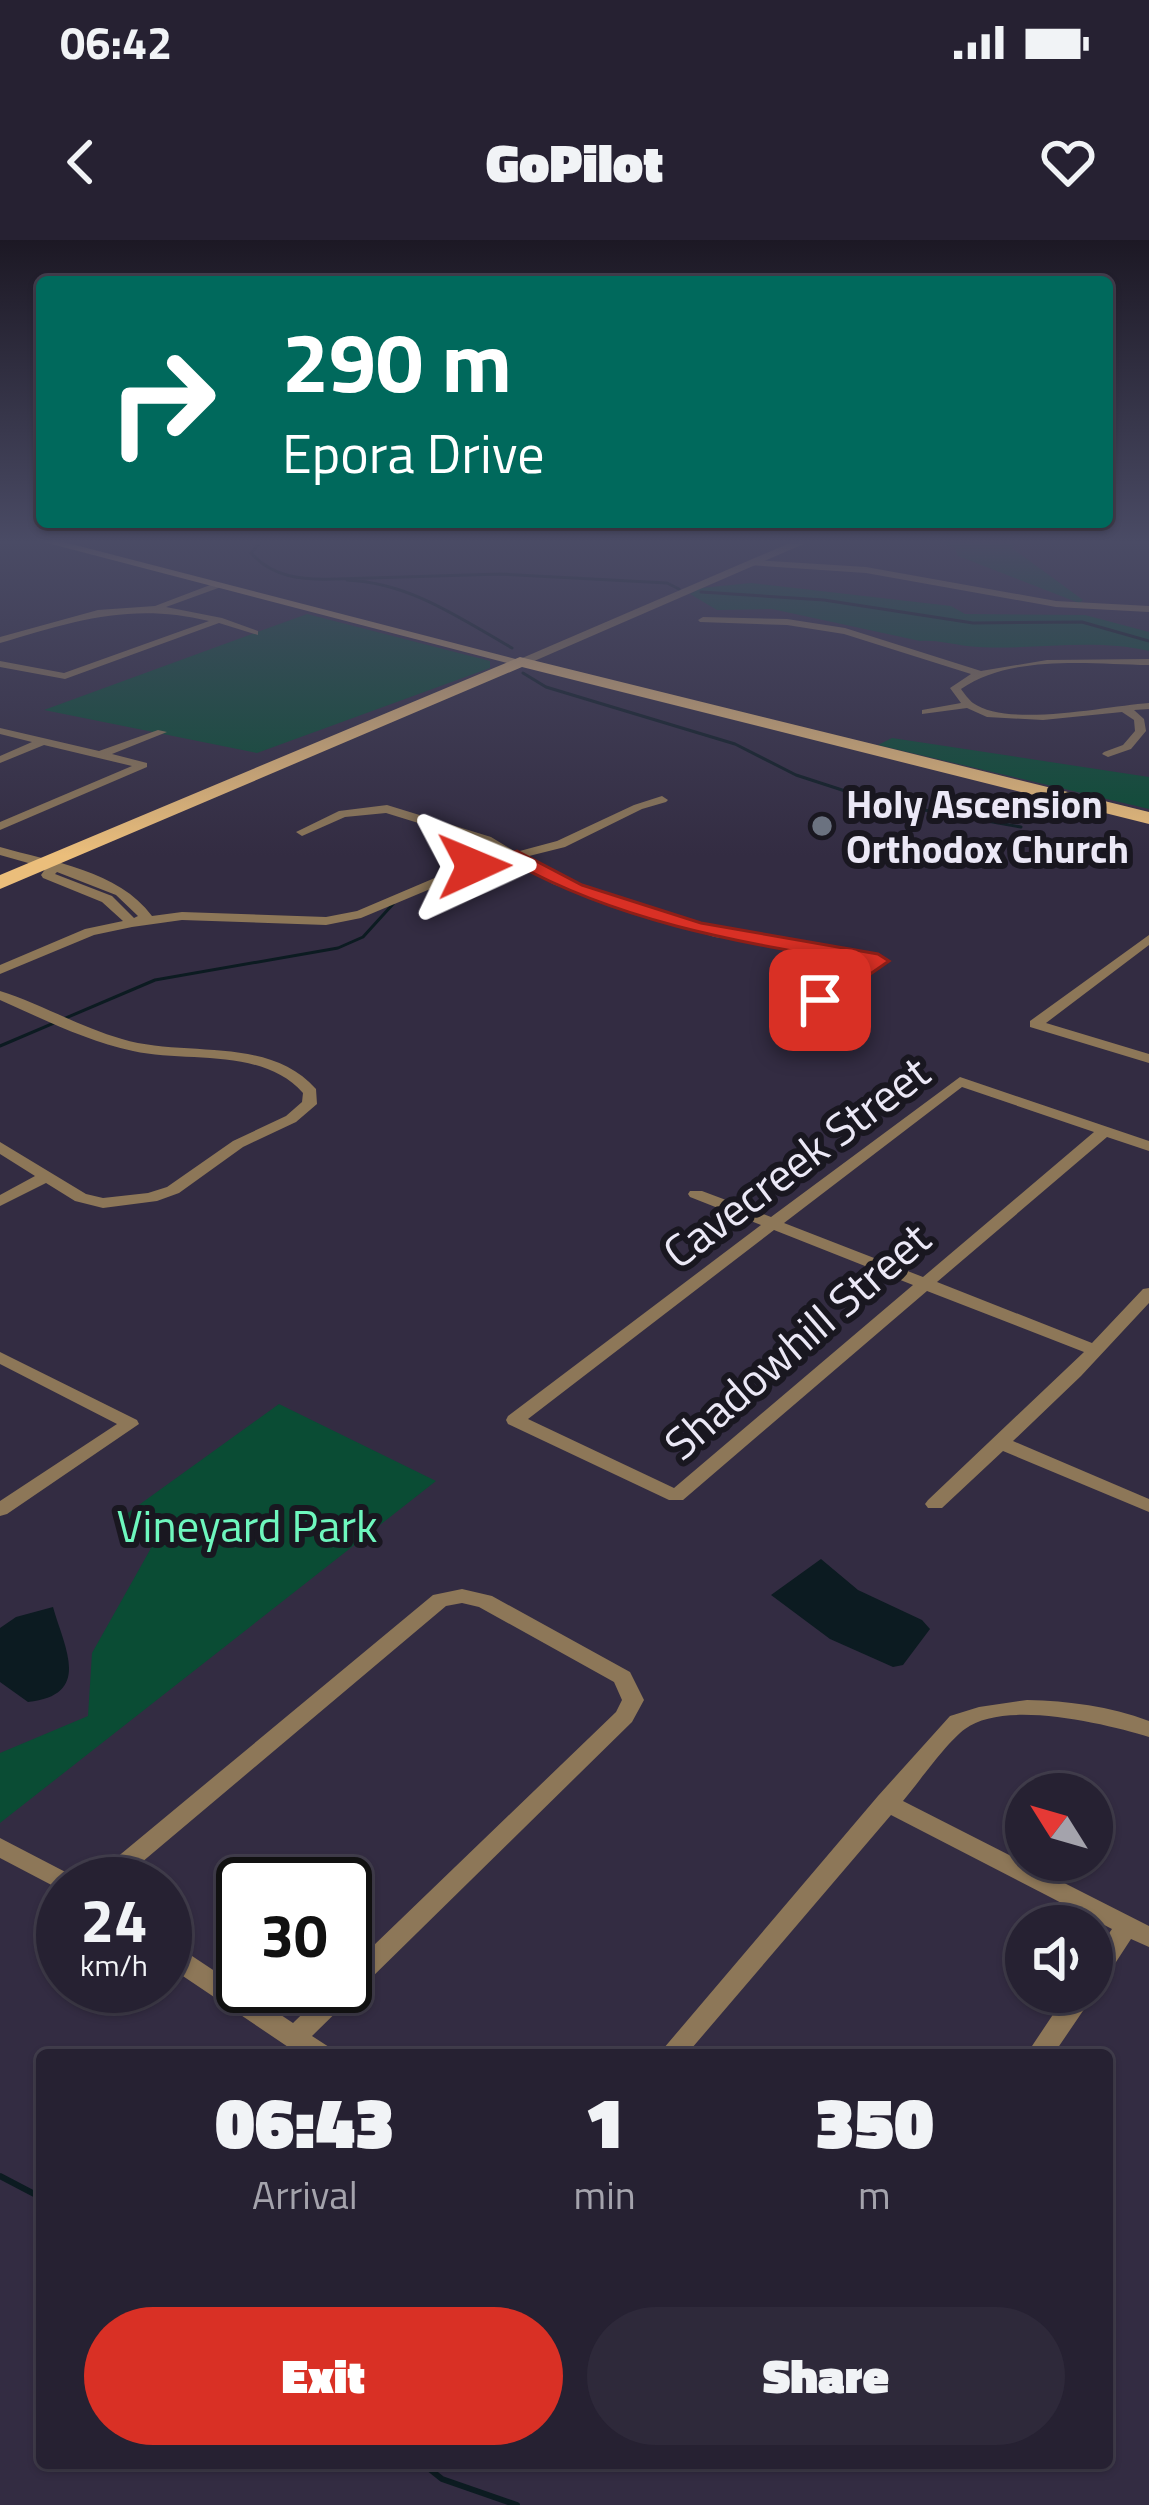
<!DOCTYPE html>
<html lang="en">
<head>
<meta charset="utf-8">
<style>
	body { margin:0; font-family:"Titillium Web",sans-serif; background:#2e293a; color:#f1f3f6; height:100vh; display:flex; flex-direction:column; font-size:45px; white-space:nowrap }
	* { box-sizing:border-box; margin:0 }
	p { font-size:39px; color:#a4a3ac }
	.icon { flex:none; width:66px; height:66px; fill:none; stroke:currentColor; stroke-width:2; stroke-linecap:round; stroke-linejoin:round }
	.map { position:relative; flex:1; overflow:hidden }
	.drawer { position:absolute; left:36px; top:1809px; width:1077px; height:420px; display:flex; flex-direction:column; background:#262132; border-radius:12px; box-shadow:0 3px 9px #0004,0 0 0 3px #423e4d }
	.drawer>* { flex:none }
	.hud { position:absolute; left:36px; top:36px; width:1077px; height:252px; border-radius:12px; box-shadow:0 3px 9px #0004,0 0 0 3px #423e4d; background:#00695c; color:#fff; overflow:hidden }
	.needle { width:78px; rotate:307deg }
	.fabs { position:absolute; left:1005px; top:1533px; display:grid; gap:24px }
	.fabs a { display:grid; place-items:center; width:108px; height:108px; border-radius:50%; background:#262132; box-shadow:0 3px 9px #0004,0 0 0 3px #423e4d; font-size:60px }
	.speed { position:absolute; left:36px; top:1617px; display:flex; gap:24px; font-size:60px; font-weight:700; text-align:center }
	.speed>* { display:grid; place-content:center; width:156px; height:156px; border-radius:50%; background:#262132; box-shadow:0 3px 9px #0004,0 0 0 3px #423e4d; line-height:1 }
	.speed small { font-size:30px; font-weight:400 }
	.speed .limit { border:6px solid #111; border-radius:18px; background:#fff; color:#111 }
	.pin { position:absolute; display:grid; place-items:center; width:102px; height:102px; color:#fff; margin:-51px; border-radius:24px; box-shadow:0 6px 18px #0006 }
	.me { position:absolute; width:132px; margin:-66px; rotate:89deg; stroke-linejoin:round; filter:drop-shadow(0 0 9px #0008) }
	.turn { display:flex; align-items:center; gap:42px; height:252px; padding:0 48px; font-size:54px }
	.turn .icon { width:156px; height:156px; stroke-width:2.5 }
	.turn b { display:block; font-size:84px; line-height:102px }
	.eta { display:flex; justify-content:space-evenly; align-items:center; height:204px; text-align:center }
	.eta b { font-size:72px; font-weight:800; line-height:84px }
	.button { display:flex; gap:24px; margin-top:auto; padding:24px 48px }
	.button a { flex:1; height:138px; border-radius:72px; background:#d93025; color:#fff; font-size:48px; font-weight:800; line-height:138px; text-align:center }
	.button a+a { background:#2e293a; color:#f1f3f6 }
	.status { display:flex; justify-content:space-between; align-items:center; height:84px; padding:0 60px; background:#262132; direction:ltr }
	.status svg { height:33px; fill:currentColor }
	header { display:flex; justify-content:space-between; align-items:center; height:156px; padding:0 48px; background:#262132; font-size:54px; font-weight:800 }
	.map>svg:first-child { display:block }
</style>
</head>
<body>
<div class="status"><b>06:42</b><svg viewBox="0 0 49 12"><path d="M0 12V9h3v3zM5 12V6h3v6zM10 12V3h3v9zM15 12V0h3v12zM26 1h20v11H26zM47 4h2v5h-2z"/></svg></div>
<header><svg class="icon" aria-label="back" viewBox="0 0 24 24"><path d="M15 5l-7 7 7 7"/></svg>GoPilot<svg class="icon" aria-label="heart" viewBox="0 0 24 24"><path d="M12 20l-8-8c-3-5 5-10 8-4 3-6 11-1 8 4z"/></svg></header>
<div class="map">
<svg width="1149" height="2265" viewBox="0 0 1149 2265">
	<rect width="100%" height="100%" fill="#332c42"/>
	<path fill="#0a4c34" d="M932,299l83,4 -3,5 71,52 -4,3 -121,-47 -3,-8z
		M751,343l200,23 14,8 120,1 64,17v19c-61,-14 -121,1 -182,-5 -17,-2 -29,-6 -47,-5l-148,-32 -55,1 -27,-16 11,-6z
		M307,374l183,47v7l-233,85 -213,-43z
		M892,498l257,39v32l-271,-64z
		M279,1164l157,77 -436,342v-70l88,-37 4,-63 63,-112 -37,-21z"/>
	<path fill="#0c1b21" d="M821,1319l37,31 64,30 8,9 -27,36 -10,2 -63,-28 -59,-44z
		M53,1367c11,40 40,88 -25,95l-28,-20v-54l16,-11z"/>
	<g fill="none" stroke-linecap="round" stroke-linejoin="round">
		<path stroke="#0c1b21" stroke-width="3" d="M264,299l-13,14c22,25 52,27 84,26
			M337,339l164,-5 166,9 12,6
			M347,340c63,3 111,37 165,68
			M701,352l123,8 149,23 109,-1 67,19
			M523,433l23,14 189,57 61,31 83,27 142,25
			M0,806l155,-66 183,-32 25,-11 30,-33"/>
		<path stroke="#0c1b21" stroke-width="6" d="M0,1936l42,22
			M422,2223l20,16 75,26"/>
		<path fill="#8d7758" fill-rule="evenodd" d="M752,320l114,7 190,34 93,5v6l-93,-5 -190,-34 -117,-8z
			M218,342l3,5 -55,20 56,11 36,13v4l-39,-12 -154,56 -65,-12v-6l64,12 145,-52c-78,-19 -135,0 -209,22v-6l98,-27 57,-4z
			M703,377l84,2 58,9 136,43 66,-11 102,-1v6c-59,-1 -137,-11 -188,24 3,4 8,11 12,14 35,25 134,3 176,0v6l-15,1 10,9 2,12 -15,18 -23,8 -6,-3 2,-2 19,-7 12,-14 -1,-11 -12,-8 -79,8 -56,-3 -20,-9 -45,6v-4l39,-7 -11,-15 21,-14 -127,-40 -57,-9 -87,-3 -2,-2z
			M0,488l99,23 59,-21 9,2 -55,22 35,9v4l-147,63v-8l132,-56 -88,-21 -44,18v-7l32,-14 -32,-8z
			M662,556l6,4 -2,2 -24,7 -77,38 -40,10 36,21 55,20 105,32 99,13 63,15v6l-87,58h-10v-6l81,-54 -47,-11 -105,-14 -109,-33 -53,-20 -41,-24 -34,9 -117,49 -35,7 -144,-5 -50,7 -38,8 -94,39v-9l85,-36 38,-8 -21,-19 -59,-24 -2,-3 5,-7 -46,-13v-8c52,15 118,23 152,69l30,-4 144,5 31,-6 113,-48 34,-8 -21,-12 -97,-30 -41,4 -43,19 -6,-4 43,-21 48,-6 104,32 25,15 41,-11 77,-36zM57,632l59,23 22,21 -4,2 -22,-22 -57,-22z
			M1149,695v10l-103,78 103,31v9l-119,-36v-6z
			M0,751c41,13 80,36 122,48 63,19 146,-4 194,50l1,15 -21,18 -53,25 -64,46 -22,8 -54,7 -28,-7 -29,-18 -46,23v-11l35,-19 -35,-22v-12l86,52 17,4 45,-5 19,-6 66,-46 53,-25 16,-14 1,-9c-41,-46 -115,-30 -170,-42 -47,-10 -90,-32 -133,-51z
			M960,837l189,64v10l-42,-14 -170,145 155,61 51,-54 6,-1v15l-68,73 -68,65 136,58v13l-146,-61 -61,57h-14l-3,-4 3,-4 156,-148 -157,-61 -244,209h-14l-161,-76 -2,-4 2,-4 253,-191 -71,-28 -2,-3 2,-3h12l69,26zM962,847l132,45 -171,145 -139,-54zM774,990l139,55 -239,203 -146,-69z
			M0,1112l137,68 2,4 -132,90 -7,2v-15l117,-77 -117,-60z
			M462,1349l30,7 138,76 14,28 -12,22 -320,314 17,11 4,8h-33l-135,-91v-23l9,3 119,79 38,-37h14v-13l271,-261 6,-12 -8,-18 -135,-75 -17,-4 -16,3 -330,278h-28l4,-6 341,-283z
			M1027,1460c42,1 82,6 122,21v16c-43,-13 -145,-38 -184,-8 -18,13 -46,53 -62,72l246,125v21l-18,-8 -30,46 -9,3 2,4 -3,7 -38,56h-27l42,-63h24v-34l20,-29 -221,-114 -205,240h-28l220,-259 72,-80 29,-9z
			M0,1598l77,40 4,6h-18v7l-2,-1 -61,-32z"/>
		<path fill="#8d7758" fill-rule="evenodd" d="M799,299h16l-290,126 -12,-3z"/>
		<path fill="#c29f6c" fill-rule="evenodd" d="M32,299h20l475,123 -12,3z"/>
		<path fill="#ebbe7b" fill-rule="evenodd" d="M520,417l629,155v12l-627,-157 -522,222v-14z"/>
	</g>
	<linearGradient id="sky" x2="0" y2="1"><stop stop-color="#1c1824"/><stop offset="0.49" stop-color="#4a4b65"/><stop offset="1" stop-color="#4a4b65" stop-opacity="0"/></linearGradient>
	<rect width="1149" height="616" fill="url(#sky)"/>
	<path fill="#d93025" stroke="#8d1f18" stroke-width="3" d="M517,611l65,34 119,38 177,31 11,7 -62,43h-15v-9l48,-32c-120,-21 -238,-40 -346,-100l-40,9 -10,-6z"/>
	<circle fill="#6b7280" stroke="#191720" stroke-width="4.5" cx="822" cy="586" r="12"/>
	<g text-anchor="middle" stroke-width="12" stroke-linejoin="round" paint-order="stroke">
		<g font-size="39" font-weight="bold" fill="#ebe8f6" stroke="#191720" text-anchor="start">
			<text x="846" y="578">Holy Ascension<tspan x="846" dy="45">Orthodox Church</tspan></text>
		</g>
		<g font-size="45" fill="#ebe8f6" stroke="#191720">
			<text transform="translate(796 922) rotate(-37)" y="16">Cavecreek Street</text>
			<text transform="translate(797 1101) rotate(-41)" y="16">Shadowhill Street</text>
		</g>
		<g font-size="45" fill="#6ef7be" stroke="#191720">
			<text x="247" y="1302">Vineyard Park</text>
		</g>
	</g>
</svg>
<div class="fabs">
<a><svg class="needle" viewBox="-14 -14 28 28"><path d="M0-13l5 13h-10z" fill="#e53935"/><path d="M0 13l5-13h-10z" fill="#a4a3ac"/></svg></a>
<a><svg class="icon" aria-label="sound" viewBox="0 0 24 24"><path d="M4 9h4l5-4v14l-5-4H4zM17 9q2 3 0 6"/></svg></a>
</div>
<div class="speed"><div>24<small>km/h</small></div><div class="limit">30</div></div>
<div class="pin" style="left:820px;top:760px;background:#d93025"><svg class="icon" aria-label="arrive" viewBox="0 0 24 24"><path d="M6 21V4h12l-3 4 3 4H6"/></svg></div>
<svg class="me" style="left:474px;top:626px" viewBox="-20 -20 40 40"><path d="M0-17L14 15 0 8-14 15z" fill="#d93025" stroke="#fff" stroke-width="4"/></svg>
<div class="hud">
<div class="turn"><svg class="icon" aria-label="right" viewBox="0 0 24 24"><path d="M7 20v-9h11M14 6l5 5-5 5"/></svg><div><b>290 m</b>Epora Drive</div></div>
</div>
<section class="drawer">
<div class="eta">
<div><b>06:43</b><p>Arrival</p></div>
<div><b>1</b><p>min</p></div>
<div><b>350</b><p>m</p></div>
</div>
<div class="button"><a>Exit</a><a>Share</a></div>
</section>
</div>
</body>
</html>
